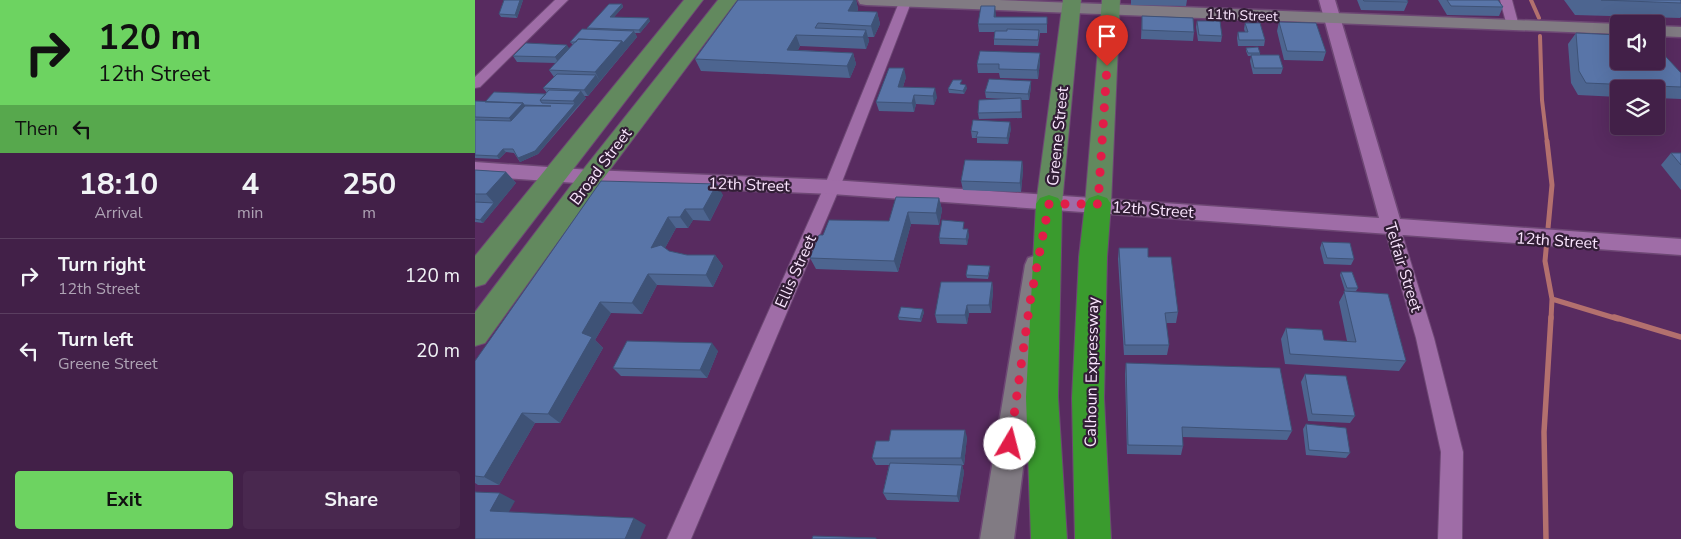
<!DOCTYPE html>
<html lang="en">
<head>
<meta charset="utf-8">
<style>
	body { margin:0; font-family:"Nunito Sans",sans-serif; background:#49284f; color:#f1f3f6; height:100vh; display:flex; flex-direction:column; font-size:19px; white-space:nowrap }
	* { box-sizing:border-box; margin:0 }
	p { font-size:16px; color:#aea3b4 }
	.icon { flex:none; width:28px; height:28px; fill:none; stroke:currentColor; stroke-width:2; stroke-linecap:round; stroke-linejoin:round }
	.map { position:relative; flex:1; overflow:hidden }
	.side { display:flex; flex-direction:column; background:#422048; width:475px }
	.side>* { flex:none }
	.banner { background:#6dd361; color:#111; overflow:hidden }
	.fabs { position:absolute; left:1135px; top:15px; display:grid; gap:10px }
	.fabs a { display:grid; place-items:center; width:55px; height:55px; border-radius:5px; background:#422048; box-shadow:0 5px 20px #0002,0 0 0 1px #5a3e60; font-size:25px }
	.pin { position:absolute; display:grid; place-items:center; width:42px; height:42px; color:#fff; margin:-51px -21px; border-radius:50% 50% 50% 0; rotate:-45deg; box-shadow:0 0 5px #0007 }
	.pin .icon { rotate:45deg }
	.me { position:absolute; width:55px; margin:-28px; rotate:8deg; stroke-linejoin:round; filter:drop-shadow(0 0 4px #0008) }
	.turn { display:flex; align-items:center; gap:18px; height:105px; padding:0 15px; font-size:22px }
	.turn .icon { width:65px; height:65px; stroke-width:2.5 }
	.turn b { display:block; font-size:35px; line-height:42px }
	.then { display:flex; align-items:center; height:48px; padding:0 15px; background:#0003; gap:10px; font-size:19px }
	.eta { display:flex; justify-content:space-evenly; align-items:center; height:85px; text-align:center }
	.eta b { font-size:30px; font-weight:700; line-height:35px }
	.cta { display:flex; gap:10px; margin-top:auto; padding:10px 15px }
	.cta a { flex:1; height:58px; border-radius:5px; background:#6dd361; color:#111; font-size:20px; font-weight:700; line-height:58px; text-align:center }
	.cta a+a { background:#49284f; color:#f1f3f6 }
	ul { padding:0; list-style:none }
	li { display:flex; align-items:center; gap:15px; height:75px; padding:0 15px; border-top:1px solid #5a3e60 }
	li div { flex:1 }
	li b { display:block; font-size:19px }
	li em { font-style:normal }
	main { display:flex; flex:1; min-height:0 }
	.map>svg:first-child { display:block }
</style>
</head>
<body>
<main>
<section class="side">
<div class="banner">
<div class="turn"><svg class="icon" aria-label="right" viewBox="0 0 24 24"><path d="M7 20v-9h11M14 6l5 5-5 5"/></svg><div><b>120 m</b>12th Street</div></div>
<div class="then">Then<svg class="icon" aria-label="left" viewBox="0 0 24 24"><path d="M17 20v-9H6M10 6l-5 5 5 5"/></svg></div>
</div>
<div class="eta">
<div><b>18:10</b><p>Arrival</p></div>
<div><b>4</b><p>min</p></div>
<div><b>250</b><p>m</p></div>
</div>
<ul>
<li><svg class="icon" aria-label="right" viewBox="0 0 24 24"><path d="M7 20v-9h11M14 6l5 5-5 5"/></svg><div><b>Turn right</b><p>12th Street</p></div><em>120 m</em></li>
<li><svg class="icon" aria-label="left" viewBox="0 0 24 24"><path d="M17 20v-9H6M10 6l-5 5 5 5"/></svg><div><b>Turn left</b><p>Greene Street</p></div><em>20 m</em></li>
</ul>
<div class="cta"><a>Exit</a><a>Share</a></div>
</section>
<div class="map">
<svg width="1206" height="539" viewBox="0 0 1206 539">
	<rect width="100%" height="100%" fill="#582b60"/>
	<g fill="none" stroke-linecap="round" stroke-linejoin="round">
		<path stroke="#b3706e" stroke-width="4" d="M1056,0l8,18
			M1065,36l2,64 5,42"/>
		<path stroke="#b3706e" stroke-width="5" d="M1072,141l5,44 -7,76 7,38 -1,20
			M1077,299l66,20"/>
		<path stroke="#b3706e" stroke-width="5.5" d="M1139,317l67,20
			M1071,539l-2,-107 7,-115"/>
		<defs>
			<path id="minor" d="M80,0h13l-88,87 -5,1v-11z
				M425,0h12l-72,187 -149,352h-24l157,-352z
				M1025,0h12l7,26 -2,3 -4,1 -6,-4z
				M917,221l6,2 2,4 34,111 29,114 -1,87h-24l3,-87 -25,-114 -32,-111 2,-4z"/>
			<path id="tertiary" d="M844,0h16l65,219 281,20v16l-849,-61 -241,-10 -116,-8v-14l116,8 241,10 547,38z"/>
			<path id="secondary" d="M383,0h141l620,24v10l-753,-29 -6,-1z
				M1181,26l25,1v10l-25,-1z
				M562,255l9,3 3,7 -35,274h-34l45,-274 3,-7z"/>
			<path id="primary" d="M209,0h19l-218,284 -10,3v-31z
				M243,0h19l-137,183 -115,160 -10,3v-34l107,-141z
				M588,0h18l-19,204 -4,6 -9,3 -9,-3 -4,-6z
				M627,0h18l-9,204 -4,6 -9,3 -9,-3 -4,-6z"/>
			<path id="motorway" d="M574,195l9,3 4,6 -4,193 9,142h-36l-5,-142 10,-193 4,-6z
				M623,195l9,3 4,6 -4,53 -3,141 7,141h-36l-3,-141 7,-141 6,-53 4,-6z"/>
		</defs>
		<use href="#minor" stroke="#6d4774" stroke-width="2"/>
		<use href="#tertiary" stroke="#6d4774" stroke-width="3"/>
		<use href="#secondary" stroke="#6d4774" stroke-width="3"/>
		<use href="#primary" stroke="#6d4774" stroke-width="2"/>
		<use href="#motorway" stroke="#6d4774" stroke-width="2"/>
		<use href="#minor" fill="#9f6da7" fill-rule="evenodd"/>
		<use href="#tertiary" fill="#9f6da7" fill-rule="evenodd"/>
		<use href="#secondary" fill="#817b83" fill-rule="evenodd"/>
		<use href="#primary" fill="#62895e" fill-rule="evenodd"/>
		<use href="#motorway" fill="#3a9b2e" fill-rule="evenodd"/>
	</g>
	<path fill="#4d6590" d="M48,0l-6,18 -16,-1 -2,-3z
		M263,0h118l2,9 -1,3h20l3,12 -6,13h-6l1,4 -3,8 -66,-3 -2,4 55,3 3,11 -6,14 -149,-7 -6,-12z
		M656,0h56l-1,6 -55,-1z
		M882,0h50l1,2 -4,9 -43,-1z
		M963,0h60l5,7 -4,9 -52,-1z
		M1089,0h117v17l-1,1 -105,-3z
		M147,4l1,3 -9,10 36,4 -10,12h-5l2,4 -49,59h-4l2,2 -48,56 -18,8 -6,-9 -8,-1 -7,7 -24,-1v-57l10,1 61,-8 1,-1 -4,-5 11,-11 -5,-7 7,-7 -39,-1 -4,-6 56,-7 4,-4 -3,-3 17,-13v-1z
		M521,15v2h51v16h-7l-2,13 -44,-1v-6l1,-7h-16l-1,-8z
		M667,16l52,16 -1,9 -52,-2z
		M722,21l25,15 -1,6 -23,-1 -2,-14z
		M804,22l47,30 -3,9 -39,-1 -7,-29z
		M770,23l20,17 -1,6h-26l-1,-8 1,-6h7l-1,-3z
		M1101,33l105,40v26l-25,-1v-9h-37v8l-41,-2 -7,-12 -3,-39z
		M771,48l14,5v2l23,13 -2,6h-28l-3,-13 1,-5h-3l-2,-5z
		M565,53v9l-2,17 -38,-1 -1,-5h-21l-1,-9z
		M431,77l-3,10 34,10 -3,8 -18,-1 -2,8 -35,-1 -3,-9z
		M556,81v6l-2,13h-8l1,18 -43,1 -1,-6 27,-14 -19,-1 -1,-6z
		M487,84v1l5,3 -3,6 -15,-1 -1,-4z
		M536,128l-3,16 -31,-1v-5h-5l-1,-7z
		M1196,153h10v37l-20,-25z
		M547,161l1,9 -2,22 -58,-2 -2,-9z
		M0,170l31,2 10,11 -33,40 -8,-1z
		M126,181l122,14 -13,26 -17,-1 -5,8h-12l-11,20 4,3 18,4h28l8,11 -10,21 -56,-2 -15,29 -31,-1 -16,27 8,8 -43,75h-25l-36,62h-21l-3,-2v-7z
		M464,198l3,12 -3,15 -28,-1 -13,48 -82,-3 -6,-11 13,-23 66,-14z
		M490,229l4,6 -2,10 -27,-1 -1,-6z
		M847,242l32,17 -3,6 -27,-1 -4,-16z
		M644,248l59,64 -2,11h-10l3,22 -2,10h-43l-6,-96z
		M515,269l-2,10 -21,-1 -1,-3z
		M866,272l17,16 -2,3h-10l60,70 -7,10 -114,-7 -4,-25 5,-11 38,12 23,1 -8,-39 6,-11 -5,-16z
		M517,282l1,9 -2,22h-22l-2,11 -30,-1 -2,-8z
		M449,312l-3,10 -22,-2 -1,-3z
		M243,351l-11,27 -86,-2 -8,-8z
		M651,363l166,68 -5,9 -105,-3 1,9 -2,9 -54,-1 -2,-80z
		M830,374l50,42 -5,7 -42,-2 -7,-39z
		M831,424l44,29 -4,5 -40,-3 -3,-26z
		M492,437l-3,28h-17h15l2,7 -5,30 -72,-2 -4,-7 6,-28h-13l-4,-7 17,-17z"/>
	<path fill="#3e5276" d="M45,0h3l-6,18 -2,-3z
		M379,0h2l2,9 -7,14 -3,-12z
		M147,4l1,3 -12,13 -1,-3z
		M520,6l1,9 -1,9 -1,-7z
		M402,12l3,12 -6,13 -3,-11z
		M174,18l1,3 -10,12 -1,-3z
		M391,30l3,11 -3,8 -3,-12z
		M159,31l3,6 -37,44 -5,-9 27,-31z
		M321,35l4,11 -8,15 -5,-11z
		M92,45l4,6 -12,13 -4,-7z
		M378,53l3,11 -6,14 -3,-12z
		M565,53v9l-2,17 -1,-9z
		M429,68l2,9 -6,19 -2,-9z
		M121,75l4,6 -12,15 -4,-6z
		M556,81v6l-2,13 -1,-6z
		M491,85l1,3 -3,6 -1,-3z
		M460,88l2,9 -3,8 -1,-9z
		M106,91l5,7 -9,9 -4,-6z
		M439,95l2,9 -2,8 -2,-9z
		M48,103l5,6 -14,16 -5,-7z
		M100,104l2,3 -39,47 -18,8 -2,-4z
		M535,122l1,6 -3,16 -1,-6z
		M28,149l3,3 -7,7 -2,-3z
		M547,161l1,9 -2,22 -1,-9z
		M31,172l10,11 -33,40 -3,-3 14,-17 -8,-9z
		M242,184l6,11 -13,26 -7,-12z
		M464,198l3,12 -3,15 -3,-12z
		M210,209l8,11 -5,8 -8,-11z
		M433,212l3,12 -13,48 -4,-11z
		M193,217l8,11 -17,31 -8,-11z
		M493,229l1,6 -2,10 -1,-6z
		M240,255l8,11 -10,21 -7,-12z
		M173,274l9,11 -15,29 -10,-11z
		M517,282l1,9 -2,22 -2,-8z
		M125,302l11,11 -16,27 8,8 -43,75 -12,-9 34,-81z
		M492,305l2,8 -2,11 -2,-9z
		M448,309l1,3 -3,10 -1,-3z
		M237,343l6,8 -11,27 -7,-8z
		M47,413l13,10 -36,62 -15,-8z
		M490,430l2,7 -3,28 -3,-7z
		M487,465l2,7 -5,30 -2,-6z
		M25,493l15,8 -10,18 -15,-8z
		M159,518l12,7 -6,14h-15z"/>
	<path fill="#5975a8" stroke="#3e5276" d="M29,0h16l-5,15 -16,-1z
		M263,0h116l-6,11 29,1 -6,14 -53,-3 -3,5 51,2 -3,7 -67,-2 -9,15 66,3 -6,13 -152,-7z
		M888,0h44l1,2 -44,-1z
		M972,0h51l5,7 -52,-1z
		M1126,0h80v3z
		M134,4h13l-12,13 39,1 -10,12 -52,-2z
		M506,6h14l-1,11h53v7h-69z
		M667,16l51,2 1,14 -52,-2z
		M722,21h23l2,15 -23,-1z
		M804,22l37,1 10,29 -39,-1z
		M770,23h15l5,17h-26l-1,-8h10z
		M107,29l52,2 -11,12 -1,-2 -44,-2 -2,3h-6z
		M532,29l32,1 -1,10 -44,-1 1,-8h12z
		M1101,33l43,2v26h37v-15l25,27v14l-95,-4 -7,-12z
		M103,39l44,2 -27,31 -46,-2z
		M51,43l41,2 -12,12 -42,-1z
		M783,47l2,6h-12l-2,-5z
		M505,51l60,2 -3,17 -38,-1v-5h-22z
		M776,55h28l4,13h-29z
		M414,68h15l-6,19 37,1 -2,8 -19,-1 -2,8 -36,-1z
		M82,74l39,1 -12,15 -41,-2z
		M514,79l42,2 -3,13 -43,-2z
		M478,80h9l-2,4 6,1 -3,6 -15,-2z
		M74,90l32,1 -8,10 -33,-1z
		M19,92l52,2 -6,6 2,3 33,1 -40,47 -17,7 -5,-9h-10l-6,7 -22,-1v-35l36,1 14,-15h26l-27,-1 -1,-2 -38,-1z
		M546,98v14l-43,1 1,-13z
		M0,101l48,2 -14,15 -34,-1z
		M498,120l37,2 -3,16 -31,-1 2,-5 -7,-1z
		M1196,153h10v12z
		M490,160l57,1 -2,22 -59,-2z
		M0,170l31,2 -20,22h-11z
		M126,181l116,3 -14,25h-18l-5,8h-12l-17,31 10,-3 8,6 18,4h28l-9,20 -58,-1 -16,29 -32,-1 -18,31 10,4 -44,77 -26,-1 -38,64 -9,-1v-115z
		M421,197l43,1 -3,15 -28,-1 -14,49 -84,-3 9,-23h4l6,-15 60,1z
		M0,202l19,1 -14,17 -5,-1z
		M467,220l22,2 -1,7h5l-2,10 -27,-1z
		M847,242l28,1 4,16 -27,-1z
		M644,248h29v9h23l7,55 -13,1 4,32h-44z
		M493,265l22,1 -2,10 -22,-1z
		M866,272h11l6,16h-11z
		M466,282h51l-3,23h-22l-2,10h-30z
		M869,291l44,3 18,67 -116,-7 -4,-26 36,2 2,10 32,2z
		M426,307l22,2 -3,10 -22,-2z
		M152,341l85,2 -12,27 -87,-2z
		M651,363l154,5 12,63 -110,-4 1,19 -55,-1z
		M830,374l41,2 9,40 -43,-2z
		M831,424l40,4 4,25 -41,-3z
		M416,430h74l-4,28h-89l4,-17h13z
		M415,463l72,2 -5,31 -74,-3z
		M0,492l25,1 -10,18 144,7 -9,21h-150z
		M338,536l63,2v1h-64z"/>
	<g fill="none" stroke-linecap="round" stroke-linejoin="round">
		<path stroke="#e11d48" stroke-width="9" stroke-dasharray="0 16.2" d="M535,444l20,-142 19,-98h49l9,-138"/>
	</g>
	<g text-anchor="middle" stroke-width="4.5" stroke-linejoin="round" paint-order="stroke">
		<g font-size="14" fill="#fae5fe" stroke="#321e36">
			<text transform="translate(767 15) rotate(2)" y="5">11th Street</text>
		</g>
		<g font-size="16" fill="#fae5fe" stroke="#321e36">
			<text transform="translate(582 136) rotate(-84)" y="6">Greene Street</text>
			<text transform="translate(125 166) rotate(-53)" y="6">Broad Street</text>
			<text transform="translate(274 184) rotate(2)" y="6">12th Street</text>
			<text transform="translate(678 209) rotate(4)" y="6">12th Street</text>
			<text transform="translate(1082 240) rotate(4)" y="6">12th Street</text>
			<text transform="translate(929 267) rotate(73)" y="6">Telfair Street</text>
			<text transform="translate(320 271) rotate(-66)" y="6">Ellis Street</text>
			<text transform="translate(616 372) rotate(-89)" y="6">Calhoun Expressway</text>
		</g>
	</g>
</svg>
<div class="fabs">
<a><svg class="icon" aria-label="sound" viewBox="0 0 24 24"><path d="M4 9h4l5-4v14l-5-4H4zM17 9q2 3 0 6"/></svg></a>
<a><svg class="icon" aria-label="layers" viewBox="0 0 24 24"><path d="M12 4l9 5-9 5-9-5zM3 14l9 5 9-5"/></svg></a>
</div>
<div class="pin" style="left:632px;top:66px;background:#d93025"><svg class="icon" aria-label="arrive" viewBox="0 0 24 24"><path d="M6 21V4h12l-3 4 3 4H6"/></svg></div>
<svg class="me" style="left:535px;top:444px" viewBox="-20 -20 40 40"><circle r="19" fill="#fff"/><path d="M0-13L10 11 0 6-10 11z" fill="#e11d48"/></svg>
</div>
</main>
</body>
</html>
